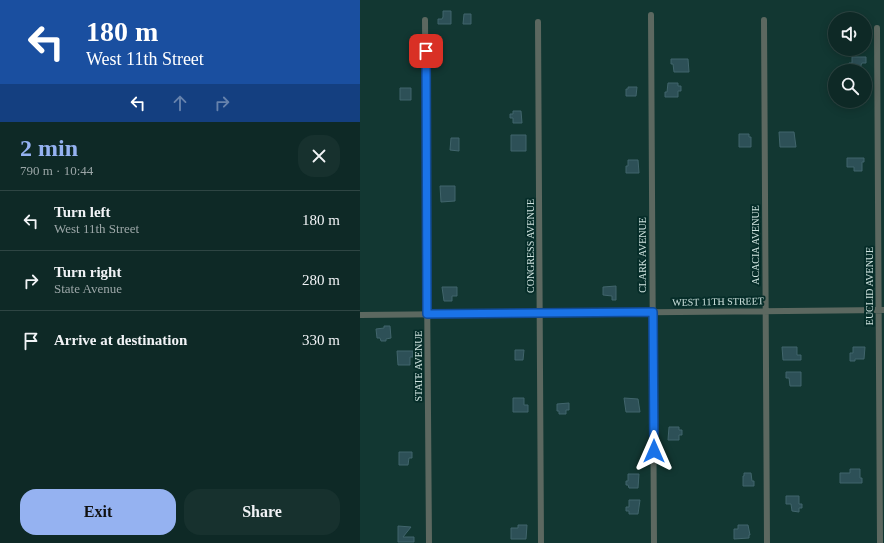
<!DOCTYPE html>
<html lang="en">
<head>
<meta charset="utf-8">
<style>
	body { margin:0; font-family:Georgia,serif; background:#17312e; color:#f1f3f6; height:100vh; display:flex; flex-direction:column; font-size:15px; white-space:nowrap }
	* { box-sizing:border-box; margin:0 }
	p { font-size:13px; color:#9ba6a7 }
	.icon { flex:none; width:22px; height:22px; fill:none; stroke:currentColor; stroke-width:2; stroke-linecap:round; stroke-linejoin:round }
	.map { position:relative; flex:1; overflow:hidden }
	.details { display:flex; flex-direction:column; background:#0e2926; width:360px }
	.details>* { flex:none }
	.banner { background:#1a4fa0; color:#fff; overflow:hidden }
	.fabs { position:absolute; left:468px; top:12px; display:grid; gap:8px }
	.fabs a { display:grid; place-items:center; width:44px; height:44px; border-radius:50%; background:#0e2926; box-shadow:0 2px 10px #0003,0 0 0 1px #2e4543; font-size:20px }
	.pin { position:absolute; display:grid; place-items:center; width:34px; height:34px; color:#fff; margin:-17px; border-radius:8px; box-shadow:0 2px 6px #0006 }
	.me { position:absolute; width:44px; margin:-22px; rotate:0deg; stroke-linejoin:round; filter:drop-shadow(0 0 3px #0008) }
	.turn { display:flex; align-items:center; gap:14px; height:84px; padding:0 20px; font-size:18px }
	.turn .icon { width:52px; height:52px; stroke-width:2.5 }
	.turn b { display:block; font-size:28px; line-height:34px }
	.lanes { display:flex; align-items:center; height:38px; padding:0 20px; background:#0003; justify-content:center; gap:20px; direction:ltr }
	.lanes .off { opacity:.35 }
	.round { display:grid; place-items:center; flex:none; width:42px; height:42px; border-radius:16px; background:#17312e }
	.summary { display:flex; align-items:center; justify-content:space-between; height:68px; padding:0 20px }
	h1 { font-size:24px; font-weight:600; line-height:30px; color:#95b2f1 }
	.action { display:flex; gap:8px; margin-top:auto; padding:8px 20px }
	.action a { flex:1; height:46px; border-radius:16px; background:#95b2f1; color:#111; font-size:16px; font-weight:600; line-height:46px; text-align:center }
	.action a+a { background:#17312e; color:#f1f3f6 }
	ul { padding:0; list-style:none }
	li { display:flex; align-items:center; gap:12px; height:60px; padding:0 20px; border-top:1px solid #2e4543 }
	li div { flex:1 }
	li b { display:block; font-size:15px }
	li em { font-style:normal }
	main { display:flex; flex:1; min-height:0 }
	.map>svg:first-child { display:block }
</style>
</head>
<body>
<main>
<section class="details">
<div class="banner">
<div class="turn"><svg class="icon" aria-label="left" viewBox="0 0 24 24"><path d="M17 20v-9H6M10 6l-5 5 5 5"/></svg><div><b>180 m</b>West 11th Street</div></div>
<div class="lanes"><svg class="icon" aria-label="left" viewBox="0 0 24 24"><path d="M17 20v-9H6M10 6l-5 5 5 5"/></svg><svg class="icon off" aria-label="ahead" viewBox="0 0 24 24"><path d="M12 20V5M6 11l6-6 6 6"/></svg><svg class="icon off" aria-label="right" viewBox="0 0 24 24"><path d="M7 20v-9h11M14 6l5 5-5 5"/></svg></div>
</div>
<div class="summary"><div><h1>2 min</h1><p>790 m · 10:44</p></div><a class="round"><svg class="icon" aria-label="close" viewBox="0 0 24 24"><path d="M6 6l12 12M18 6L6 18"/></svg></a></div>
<ul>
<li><svg class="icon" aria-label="left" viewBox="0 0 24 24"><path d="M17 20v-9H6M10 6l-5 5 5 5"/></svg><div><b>Turn left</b><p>West 11th Street</p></div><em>180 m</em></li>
<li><svg class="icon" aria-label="right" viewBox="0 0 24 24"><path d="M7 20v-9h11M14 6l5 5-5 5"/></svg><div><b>Turn right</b><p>State Avenue</p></div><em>280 m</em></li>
<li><svg class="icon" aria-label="arrive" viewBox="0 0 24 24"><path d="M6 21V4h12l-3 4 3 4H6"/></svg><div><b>Arrive at destination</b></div><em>330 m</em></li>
</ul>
<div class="action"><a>Exit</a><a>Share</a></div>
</section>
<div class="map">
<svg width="524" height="543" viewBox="0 0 524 543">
	<rect width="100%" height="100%" fill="#123732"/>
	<path fill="#2d5057" stroke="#41656c" d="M83,11h8v13h-13v-5h4l1,-2z
		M104,14h7v10h-8z
		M492,57h14v6h-4l-1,2v6h-9v-4h-3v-4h3z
		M311,59h17l1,13h-15l-1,-8h-2z
		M308,83h10v3h3v5h-3v6h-13v-5h2z
		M268,87h9l-1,9h-10v-7h2z
		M40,88h11v12h-11z
		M153,111h8l1,12h-9v-5h-3v-4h3z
		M419,132h15l2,15h-16z
		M379,134h10v3h2v10h-12z
		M151,135h15v16h-15z
		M91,138h8v13l-9,-1z
		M487,158h17v4h-2v9h-8v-4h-7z
		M268,160h10l1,13h-13v-7h2z
		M80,186h15v15l-14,1z
		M256,286v14h-4v-4l-9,-1v-8z
		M82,287h15v9h-5v5h-8z
		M24,326h6l1,12 -5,1v2h-5l-1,-3h-3l-1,-9 8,-1z
		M422,347h15v8h4v5h-18z
		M493,347h12l-1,12h-9v2h-5v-8h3z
		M155,350h9l-1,10h-8z
		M37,351h16v6h-3v8h-12z
		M426,372h15v14h-11l-1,-8h-3z
		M153,398h11v7h4v7h-15z
		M264,398l14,1 2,13h-14z
		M209,403v7h-3v4h-7v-3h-2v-7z
		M309,427h10v3h3v5h-3v5h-11z
		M39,452h13v6h-3l-1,7h-9z
		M490,469h10v9h2v5h-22v-10h10z
		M384,473h7l1,8h2v5h-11v-10h1z
		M268,474h11l-1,14h-9l-1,-3h-2v-4h2z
		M426,496h13v8h3v4h-3v4l-7,-1 -1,-7h-5z
		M269,500h11l-2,14h-9v-3h-3v-4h3z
		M158,525h9l-1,14h-15v-11h7z
		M378,525h10l2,10h-1v3l-15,1v-10h4z
		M38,526l13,1 -8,10h11v5h-16z"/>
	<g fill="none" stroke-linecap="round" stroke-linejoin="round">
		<path stroke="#5c6860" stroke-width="6" d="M291,15l3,528
			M65,20l4,523
			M404,20l3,523
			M178,22l3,521
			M517,28l3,515
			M0,315l524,-5"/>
	</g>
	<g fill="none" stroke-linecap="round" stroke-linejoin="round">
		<defs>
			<path id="route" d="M66,51l1,263 226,-2 1,139"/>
		</defs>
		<use href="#route" stroke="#114b97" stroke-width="10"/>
		<use href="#route" stroke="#1a73e8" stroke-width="7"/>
	</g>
	<g text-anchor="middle" stroke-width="4" stroke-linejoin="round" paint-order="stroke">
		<g font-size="10" fill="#d0e4e0" stroke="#062d29">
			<text transform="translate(395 245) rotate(-90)" y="4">ACACIA AVENUE</text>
			<text transform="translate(170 246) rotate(-90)" y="4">CONGRESS AVENUE</text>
			<text transform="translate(282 255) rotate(-90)" y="4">CLARK AVENUE</text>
			<text transform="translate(509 286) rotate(-90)" y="4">EUCLID AVENUE</text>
			<text transform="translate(358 301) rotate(-1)" y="4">WEST 11TH STREET</text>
			<text transform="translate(58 366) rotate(-90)" y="4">STATE AVENUE</text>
		</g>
	</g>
</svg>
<div class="fabs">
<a><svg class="icon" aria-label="sound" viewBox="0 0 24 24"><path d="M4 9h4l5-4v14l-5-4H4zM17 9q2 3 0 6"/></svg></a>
<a><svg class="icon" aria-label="search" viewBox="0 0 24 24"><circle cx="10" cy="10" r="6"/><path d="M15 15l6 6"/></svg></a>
</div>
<div class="pin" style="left:66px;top:51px;background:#d93025"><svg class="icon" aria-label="arrive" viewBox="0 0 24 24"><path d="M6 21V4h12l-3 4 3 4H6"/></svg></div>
<svg class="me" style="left:294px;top:451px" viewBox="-20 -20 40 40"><path d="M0-17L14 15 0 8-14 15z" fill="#1a73e8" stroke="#fff" stroke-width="4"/></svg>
</div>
</main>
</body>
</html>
